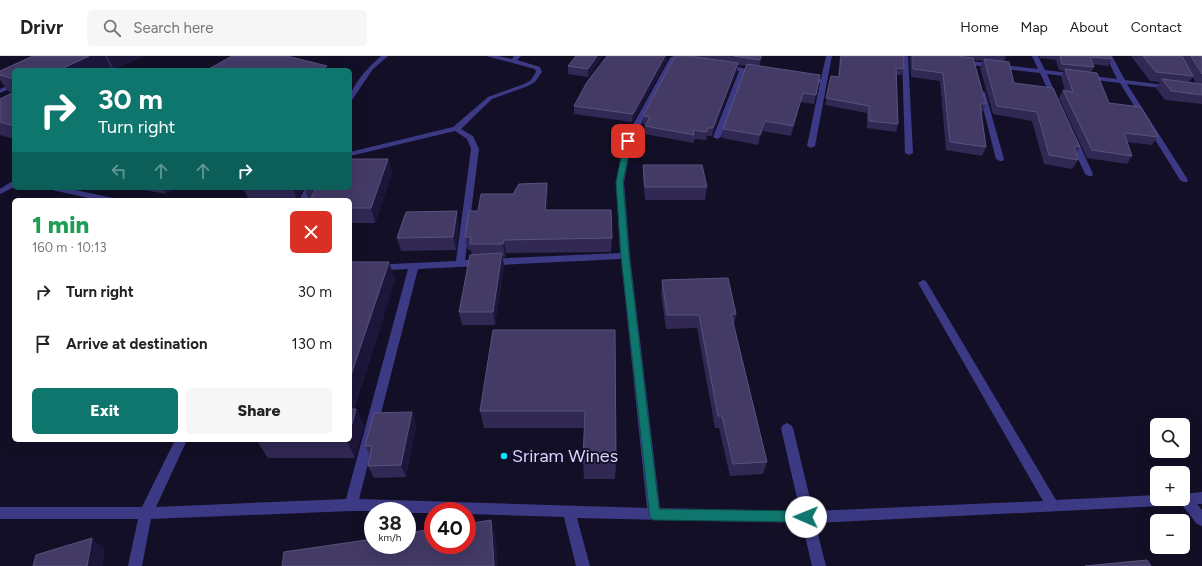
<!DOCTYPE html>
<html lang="en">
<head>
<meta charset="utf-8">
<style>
	body { margin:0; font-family:Figtree,sans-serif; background:#f6f6f6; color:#222; height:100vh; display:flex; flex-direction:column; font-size:15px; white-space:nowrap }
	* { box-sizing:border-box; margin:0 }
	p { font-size:13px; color:#767676 }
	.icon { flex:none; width:22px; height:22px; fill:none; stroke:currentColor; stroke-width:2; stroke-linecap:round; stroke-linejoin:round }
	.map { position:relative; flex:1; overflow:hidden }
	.details { position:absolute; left:12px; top:142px; width:340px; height:244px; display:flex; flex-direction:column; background:#fff; border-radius:6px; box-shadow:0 4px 16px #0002 }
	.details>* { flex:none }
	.hud { position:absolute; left:12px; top:12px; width:340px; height:122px; border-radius:6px; box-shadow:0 4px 16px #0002; background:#0f766e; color:#fff; overflow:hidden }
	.tools { position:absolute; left:1150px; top:362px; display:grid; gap:8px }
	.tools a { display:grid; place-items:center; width:40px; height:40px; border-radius:6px; background:#fff; box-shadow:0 4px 16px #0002; font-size:20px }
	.speed { position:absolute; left:364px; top:446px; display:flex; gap:8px; font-size:20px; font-weight:700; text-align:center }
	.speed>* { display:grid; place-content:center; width:52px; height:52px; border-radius:50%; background:#fff; box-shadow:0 4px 16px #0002; line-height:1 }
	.speed small { font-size:10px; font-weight:400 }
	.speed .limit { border:6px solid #d22; background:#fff; color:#111 }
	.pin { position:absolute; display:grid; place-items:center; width:34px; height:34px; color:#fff; margin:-17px; border-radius:8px; box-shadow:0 2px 6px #0006 }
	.me { position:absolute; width:44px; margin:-22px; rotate:271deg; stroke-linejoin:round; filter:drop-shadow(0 0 3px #0008) }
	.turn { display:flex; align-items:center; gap:14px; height:84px; padding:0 20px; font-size:18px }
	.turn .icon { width:52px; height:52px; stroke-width:2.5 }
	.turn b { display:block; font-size:28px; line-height:34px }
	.lanes { display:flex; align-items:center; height:38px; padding:0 20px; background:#0003; justify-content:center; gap:20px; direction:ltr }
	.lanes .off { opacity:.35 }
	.round { display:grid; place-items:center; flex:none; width:42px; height:42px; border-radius:6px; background:#f6f6f6 }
	.head { display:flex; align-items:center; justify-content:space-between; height:68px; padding:0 20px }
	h1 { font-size:24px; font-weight:800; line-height:30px; color:#1e9e55 }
	.primary-button { display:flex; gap:8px; margin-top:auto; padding:8px 20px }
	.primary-button a { flex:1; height:46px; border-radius:6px; background:#0f766e; color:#fff; font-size:16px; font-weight:800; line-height:46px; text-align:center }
	.primary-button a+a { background:#f6f6f6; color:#222 }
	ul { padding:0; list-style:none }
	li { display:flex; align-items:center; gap:12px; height:52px; padding:0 20px }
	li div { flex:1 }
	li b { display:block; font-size:15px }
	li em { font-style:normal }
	header { display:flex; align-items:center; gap:24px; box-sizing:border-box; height:56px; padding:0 20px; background:#fff; border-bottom:1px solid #e0e0e0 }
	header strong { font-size:19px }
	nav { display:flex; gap:22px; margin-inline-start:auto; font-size:14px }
	.search { width:280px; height:36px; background:#f6f6f6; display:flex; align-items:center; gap:10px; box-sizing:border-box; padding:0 14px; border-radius:6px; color:#767676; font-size:15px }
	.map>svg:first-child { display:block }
</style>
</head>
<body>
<header>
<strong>Drivr</strong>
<div class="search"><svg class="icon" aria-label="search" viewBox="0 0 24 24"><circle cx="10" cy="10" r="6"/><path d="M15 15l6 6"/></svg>Search here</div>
<nav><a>Home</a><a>Map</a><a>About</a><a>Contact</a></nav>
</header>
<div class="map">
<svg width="1202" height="510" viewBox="0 0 1202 510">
	<rect width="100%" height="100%" fill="#130f26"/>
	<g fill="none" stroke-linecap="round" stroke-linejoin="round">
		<path fill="#3d3a85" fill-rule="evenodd" d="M381,0h7l-15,13 -21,31 -2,1c0,-16 20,-35 31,-45z
			M486,0h12l14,3 2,-3h7l-4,4 23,7 2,5 -7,10 -7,4 -36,13 -31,30 12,7 6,13 -14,111 155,-7 -4,-71 8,-41 46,-83 3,-2 3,2 -44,83 -8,41 6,74 30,252 140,3 -19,-83 2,-3 4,-2 4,2 2,3 20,83 230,-10 -125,-218 5,-3 3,1 130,219 101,-5v4h26v-5l19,-2v12h-5l5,6v16l-5,-2 -15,-19 -367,18 11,43h-14l-10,-43 -225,-5 13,48h-14l-12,-49 -97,-3v-3h-34v2h-26v-2h-56l-200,8 -9,47h-14l10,-47h-138v-12h142l33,-67h12l-31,67 190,-8 62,-230 -58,3v-6l106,-5 15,-112 -4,-10 -12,-8 -105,25v-4l103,-25 35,-30 36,-13 7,-4 5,-8 -1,-3zM621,203l26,249 -288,-9 59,-230z
			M826,0h6l-17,90 -4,2 -4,-2 13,-63 -16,-4 3,-2 14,2z
			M902,0h6l5,97 -4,2 -4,-2z
			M1032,0h6l7,14 72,9 -11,-23h6l13,24 47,6 1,1 -3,2 -43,-5 61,96 -1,2h-3l-4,-2 -60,-97 -73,-9 11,25 -3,2 -3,-2 -12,-26 -78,-9 -3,-2 3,-2 76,9z
			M724,8l37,8 -3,2 -13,-2 -24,65 -4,2 -4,-2 26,-66 -17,-4v-2z
			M14,27v4l-14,6v-4z
			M980,35l5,1 19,67 -1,2h-3l-4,-2 -17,-67z
			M1070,81h3l4,2 16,35 -1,2h-3l-4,-2 -16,-35z
			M11,126h3v5l-14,7v-5z
			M51,132h15l47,10 1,2h-16l-46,-10z
			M305,132h8l-6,12h-8z"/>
	</g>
	<path fill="#312854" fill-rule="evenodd" d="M33,0h111l-30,13 -3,-1 -4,2h-93v69l-14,-4v-36l12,-6 -4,-2 -8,-11v-9z
		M576,0h27l-15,21 -20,-3v-8z
		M607,0h60v4l-35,62 -58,-8v-8z
		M675,0h88l-4,10 57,29 -2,9 -14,-2 -9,34 -28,-5 -5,14 -36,-7 1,-9 24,-63 -9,-1 -1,6 -25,65h-5l-1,4 -12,-1v4l-50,-9 1,-8 1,-2h-3v-8z
		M840,0h63l1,13 -3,6h-5l2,49 -2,8 -29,-4v-15l-42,-8 6,-29 7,1z
		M910,0h96l-2,6 10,21 66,64 -4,7 2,6 -6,9 -28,-5 -12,-43 -39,-7 -13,-46 3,-7 -9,-1 12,44 -4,9h-1l5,34 -4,9 -36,-6 -6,-69 -29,-4 -1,-19z
		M1039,0h71l2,3 -4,7 -16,-2 2,3 -3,5 18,31 49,34 -6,8 -25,-3 5,14 -5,8 -40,-6 -28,-60 4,-8 2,1 -4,-14 3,-6 -5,-1 -3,-10 -16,-2z
		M1131,0h71v48l-37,-4 -9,-12 4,-6 -10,-1zM1193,21l3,6 -7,-1z
		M388,103l4,14 -17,50h-25v-23h-41l-5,-12h46z
		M643,109l64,22 -2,13h-60l-2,-22z
		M547,127l1,13 -1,14 65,28 -1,14 -105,1 -1,4h-3l2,9 -9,59h-33l-3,-13 13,-57 -1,-5h-3l-3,-13 13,-26 35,-17z
		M134,132h40l-8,6z
		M243,132h60l-5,12h-49z
		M459,168l-3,26 -55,1 -4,-13z
		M350,206h39l6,18 -41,129h2l8,17 -9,32h-87l-11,-17z
		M662,224l74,34 -2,12 33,136 -4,12 -33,2 -11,-48h-4l-18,-100 -31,1 -5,-36z
		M615,274l1,132 -1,17h-31l-1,-17 1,-34h-100l-4,-17z
		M412,356l4,13 -10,52 -32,1 -6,-12 2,-10 -5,-10z"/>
	<path fill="#1d163a" d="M89,0h16l6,12 -4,2h-48z
		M107,0h37l-30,13z
		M597,0h6l-15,21v-8z
		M665,0h2v4l-35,62 1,-8z
		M761,0h2l-4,12 1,-8z
		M738,7l-1,8 -25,65 1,-8z
		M327,10l1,4h-8z
		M765,65l-2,10 -5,14 2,-10z
		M708,72l-1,8 -1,4 1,-8z
		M388,103l4,14 -17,50 -4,-15z
		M547,127l1,13 -2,27 -1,-13z
		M163,132h11l-8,6z
		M293,132h10l-5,12h-1z
		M457,155l2,13 -3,26 -3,-13z
		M504,184l2,13 -1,4 -2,-13z
		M502,197l2,13 -9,59 -2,-13z
		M389,206l6,18 -45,140v-42z
		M356,353l8,17 -9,32 -8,-17v-1h3v-9z
		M412,356l4,13 -10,52 -5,-12z
		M491,464l5,19 2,27h-4z
		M92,482l13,12 -2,16h-16z"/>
	<path fill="#433a66" stroke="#5a527e" d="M33,0h56l-30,14h-45v9l-14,-4v-4z
		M232,0h55l40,10 -7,4h-113z
		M576,0h21l-9,13 -20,-3z
		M607,0h58l-32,58 -59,-8 13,-24z
		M675,0h14l49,7 -25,65h-5l-1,4 -14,-2 1,5 -49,-9 5,-9 -7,-1z
		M734,0h27l-1,4z
		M841,0h62l1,13 -8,-1 2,56 -29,-3v-15l-43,-8 5,-22 8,1z
		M913,0h44l16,2 13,46h-6l6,43 -36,-5 -7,-69 -30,-4z
		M1060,0h50l2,3 -22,-2 4,10 -32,-3z
		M1143,0h39l11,20 -37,-4z
		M1191,0h11v18z
		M984,3l25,3 5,21 39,5 27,59 -6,-1 4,14 -29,-5 -12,-43 -40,-6z
		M747,8l73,11 -4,20 -13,-2 -10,33 -28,-5 -5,14 -37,-6z
		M1065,13l32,4 12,30 32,4 17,30 -34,-4 8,23 -40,-6 -29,-60 10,2z
		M1162,23l40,5v11l-31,-4z
		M14,36v34l-14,-4v-23z
		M350,103h38l-17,49h-21v-8h-40l6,-12h34z
		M643,109h59l5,22h-62z
		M547,127l-2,27h66l1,28 -108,2 -1,4h-33l1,-7h-6l4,-26h9l3,-17h32l6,-10z
		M457,155l-4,26 -56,1 9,-26z
		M502,197l-9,59h-34l11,-57z
		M350,206h39l-39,116z
		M728,222l8,36h-5l36,148 -34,2 -11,-48h-4l-19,-101h-32l-5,-35z
		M493,274h122l1,132h-33l2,-51h-105z
		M350,353h6l-6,22z
		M412,356l-11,53 -33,1 4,-20h-7l9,-33z
		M257,384h90v1h-90z
		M491,464l3,46h-212l2,-14 89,-13v6h34v-12l26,-4v16h34v-21z
		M92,482l-5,28h-54l3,-11z
		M1147,504l4,6h-66z"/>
	<path fill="#0f766e" stroke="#0a4d48" d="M625,83l6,2 -8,41 6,74 30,253 147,2 5,2 1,4 -1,4 -5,1 -152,-2 -4,-2 -29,-262 -5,-74z"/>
	<circle fill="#00e5ff" stroke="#130f26" stroke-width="1.5" cx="504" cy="400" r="4"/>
	<g text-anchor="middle" stroke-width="4" stroke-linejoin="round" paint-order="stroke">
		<g font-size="18" fill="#d9d4ff" stroke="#130f26" text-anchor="start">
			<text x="512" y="406">Sriram Wines</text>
		</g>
	</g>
</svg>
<div class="tools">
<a><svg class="icon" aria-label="search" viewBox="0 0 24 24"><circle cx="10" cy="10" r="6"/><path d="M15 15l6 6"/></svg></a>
<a>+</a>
<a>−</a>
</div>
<div class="speed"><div>38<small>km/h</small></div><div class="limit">40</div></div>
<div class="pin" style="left:628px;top:85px;background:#d93025"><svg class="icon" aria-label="arrive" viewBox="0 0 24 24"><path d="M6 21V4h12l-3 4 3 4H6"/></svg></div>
<svg class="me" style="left:806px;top:461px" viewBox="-20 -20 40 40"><circle r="19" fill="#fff"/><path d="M0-13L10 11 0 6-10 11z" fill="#0f766e"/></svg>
<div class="hud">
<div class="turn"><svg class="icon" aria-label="right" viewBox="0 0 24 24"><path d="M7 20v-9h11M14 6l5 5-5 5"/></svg><div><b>30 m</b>Turn right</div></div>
<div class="lanes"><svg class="icon off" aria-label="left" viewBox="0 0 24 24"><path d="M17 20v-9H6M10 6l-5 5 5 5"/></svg><svg class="icon off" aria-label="ahead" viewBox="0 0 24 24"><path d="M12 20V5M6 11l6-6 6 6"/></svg><svg class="icon off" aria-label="ahead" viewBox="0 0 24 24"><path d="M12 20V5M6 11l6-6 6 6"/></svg><svg class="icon" aria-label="right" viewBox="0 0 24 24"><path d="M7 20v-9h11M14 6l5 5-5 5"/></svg></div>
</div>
<section class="details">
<div class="head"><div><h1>1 min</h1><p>160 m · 10:13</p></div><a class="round" style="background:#d93025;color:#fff"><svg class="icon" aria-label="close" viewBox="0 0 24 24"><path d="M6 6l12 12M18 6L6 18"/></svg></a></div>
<ul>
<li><svg class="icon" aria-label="right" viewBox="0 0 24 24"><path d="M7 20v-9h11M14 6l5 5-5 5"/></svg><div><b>Turn right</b></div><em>30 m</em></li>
<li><svg class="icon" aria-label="arrive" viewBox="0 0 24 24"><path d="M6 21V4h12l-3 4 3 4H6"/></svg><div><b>Arrive at destination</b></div><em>130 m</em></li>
</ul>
<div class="primary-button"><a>Exit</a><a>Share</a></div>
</section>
</div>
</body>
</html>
